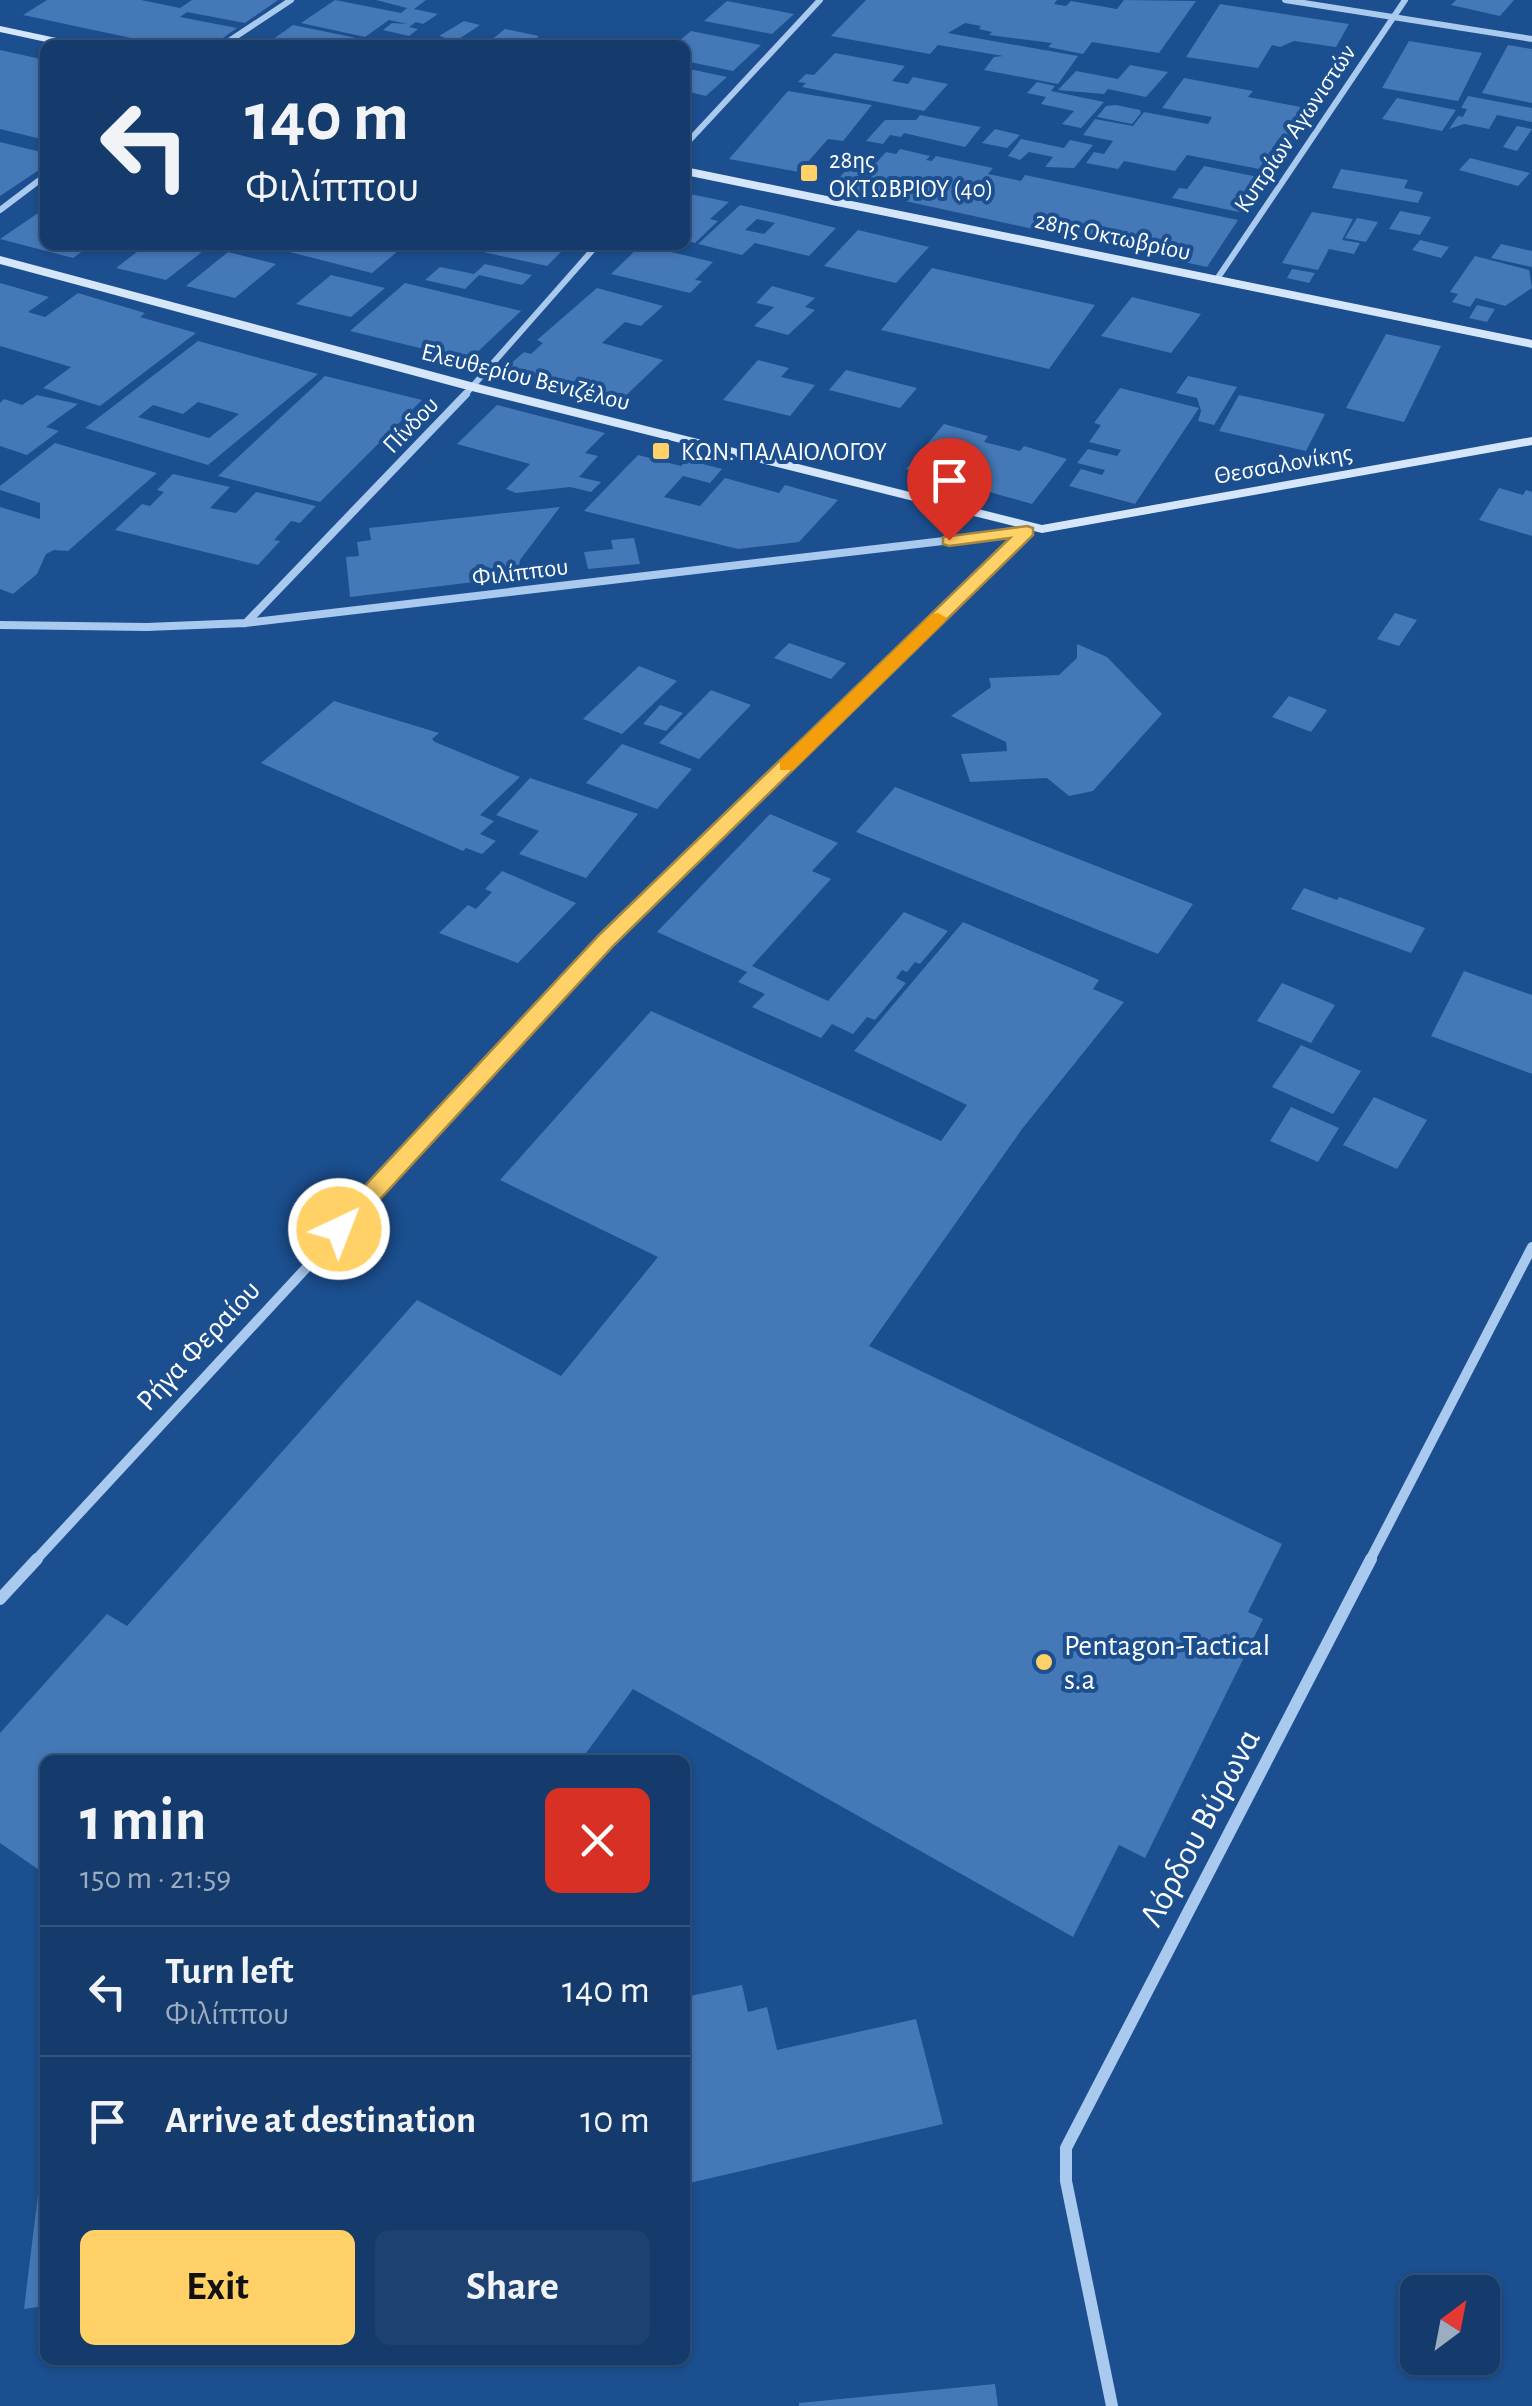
<!DOCTYPE html>
<html lang="en">
<head>
<meta charset="utf-8">
<style>
	body { margin:0; font-family:"Alegreya Sans",sans-serif; background:#1d4271; color:#f1f3f6; height:100vh; display:flex; flex-direction:column; font-size:38px; white-space:nowrap }
	* { box-sizing:border-box; margin:0 }
	p { font-size:32px; color:#9dadc1 }
	.icon { flex:none; width:55px; height:55px; fill:none; stroke:currentColor; stroke-width:2; stroke-linecap:round; stroke-linejoin:round }
	.map { position:relative; flex:1; overflow:hidden }
	.drawer { position:absolute; left:40px; top:1755px; width:650px; height:610px; display:flex; flex-direction:column; background:#143b6b; border-radius:15px; box-shadow:0 2px 8px #0004,0 0 0 2px #33557e }
	.drawer>* { flex:none }
	.hud { position:absolute; left:40px; top:40px; width:650px; height:210px; border-radius:15px; box-shadow:0 2px 8px #0004,0 0 0 2px #33557e; background:#143b6b; color:#f1f3f6; overflow:hidden }
	.needle { width:65px; rotate:32deg }
	.tools { position:absolute; left:1400px; top:2275px; display:grid; gap:20px }
	.tools a { display:grid; place-items:center; width:100px; height:100px; border-radius:15px; background:#143b6b; box-shadow:0 2px 8px #0004,0 0 0 2px #33557e; font-size:50px }
	.pin { position:absolute; display:grid; place-items:center; width:85px; height:85px; color:#fff; margin:-102px -42px; border-radius:50% 50% 50% 0; rotate:-45deg; box-shadow:0 0 10px #0007 }
	.pin .icon { rotate:45deg }
	.me { position:absolute; width:110px; margin:-55px; rotate:43deg; stroke-linejoin:round; filter:drop-shadow(0 0 8px #0008) }
	.turn { display:flex; align-items:center; gap:35px; height:210px; padding:0 40px; font-size:45px }
	.turn .icon { width:130px; height:130px; stroke-width:2.5 }
	.turn b { display:block; font-size:70px; line-height:85px }
	.round { display:grid; place-items:center; flex:none; width:105px; height:105px; border-radius:15px; background:#1d4271 }
	.headline { display:flex; align-items:center; justify-content:space-between; height:170px; padding:0 40px }
	h1 { font-size:60px; font-weight:700; line-height:75px }
	.button { display:flex; gap:20px; margin-top:auto; padding:20px 40px }
	.button a { flex:1; height:115px; border-radius:15px; background:#ffd166; color:#111; font-size:40px; font-weight:700; line-height:115px; text-align:center }
	.button a+a { background:#1d4271; color:#f1f3f6 }
	ul { padding:0; list-style:none }
	li { display:flex; align-items:center; gap:30px; height:130px; padding:0 40px; border-top:2px solid #33557e }
	li div { flex:1 }
	li b { display:block; font-size:38px }
	li em { font-style:normal }
	.map>svg:first-child { display:block }
</style>
</head>
<body>
<div class="map">
<svg width="1532" height="2406" viewBox="0 0 1532 2406">
	<rect width="100%" height="100%" fill="#1b4f8f"/>
	<path fill="#4478b7" fill-rule="evenodd" d="M47,0h94l39,8 12,-8h86l-33,23 -58,-11 -7,5 57,11 -24,17h-49l-141,-30z
		M335,0l66,13 6,-5 -31,-8h50l-12,9 24,5 -15,10 -7,-2 -7,5 9,2 -9,7 -26,-6 9,-7 16,1 -19,-4 -24,17 -64,-14z
		M866,0h191l-3,4 12,2 5,-5 46,8 7,-9 72,1 -37,52 -67,-11 -9,12 -35,-7 4,-4 -63,-8 3,-3 -13,-3 2,-3 -16,-3 -17,10 130,23 -20,28 -74,-14 10,-13 9,-1 -65,-11 -8,9 -99,-18z
		M1456,0h58l-14,16 -49,-11z
		M727,1l67,13 -22,20 -68,-13z
		M1220,4l70,11 59,9 -13,23 -42,-6 -14,6 -8,-2 -14,23 -72,-11z
		M464,21l16,4 -24,16 -17,-5z
		M293,25l88,18 -1,2h-115z
		M505,29l34,7 -11,9h-43z
		M691,31l70,14 -28,26 -48,-10v-16h-11z
		M1409,41l73,12 -24,48 -76,-13z
		M1508,45l24,4v54l-50,-10z
		M0,50l45,10v80l-45,-11z
		M835,53l70,13 -13,15 16,3 5,-7 35,7 -24,27 -122,-24 4,-4 -8,-1 8,-8 8,1z
		M1130,65l38,7 -22,25 -38,-8 -4,5 -46,-4 18,-19 42,8z
		M685,68l42,9 -21,19 -21,-5z
		M1184,78l69,13 -5,6 64,12 -20,32 -13,-3 -20,31 -72,-14 -12,16 -51,-10 -6,8 -32,-6 8,-11 10,2 9,-13 -30,-6 12,-16 38,7 11,-14 64,12 4,-7 -50,-9z
		M1037,82l18,4 -4,5 53,11 -23,26 -19,-4 12,-13 -33,-7 5,-7 -19,-4z
		M788,91l84,14 -29,36 -15,-2 -29,33 -70,-13z
		M1468,96l64,12v14l-35,-7 -8,14 -25,-5 -15,5 9,-13 5,1 4,-8 -6,-1z
		M1397,98l59,12 -14,21 -60,-12z
		M1116,105l24,5 1,3 -9,11 -35,-7 9,-11z
		M920,115l61,12 -16,20 -61,-14 -3,4 -11,-2 -7,9 -17,-3 19,-21h31z
		M1517,126l15,3 -15,22 -14,-4z
		M995,129l25,6 -13,13 -25,-5z
		M1021,139l43,9 6,-8 23,5 -19,23 -29,-1 8,-10 -24,-5 -9,8 -12,-4z
		M0,142l45,11v13l-45,30z
		M900,149l30,7 -4,4 6,1 4,-5 57,12 -5,6 33,7 4,-6 213,45 -31,47 -375,-82 25,-26 19,4 10,-11 10,2z
		M1470,158l60,15 -12,13 -59,-16z
		M1204,166l59,12 -24,34 -67,-14 7,-10 8,1z
		M1341,169l67,11 -4,8 19,4 -5,11 -86,-15z
		M685,193l44,9 -19,17 8,2 -23,22 -10,-3z
		M740,205l44,10 52,13 -27,28 -54,-13 -13,12 -44,-11zM757,219l18,4 -11,11 -19,-4z
		M41,211l4,1v33h46l-18,13 -73,-19z
		M1400,211l31,6 -11,18 -31,-6z
		M1312,212l41,7 -11,21 18,3 -6,11 -25,-5 -11,21 -36,-7z
		M1357,218l21,4 -12,20 -21,-4z
		M858,230l71,17 -33,36 -72,-17z
		M1420,240l29,7 -8,11 -29,-8z
		M1501,244l31,7v16l-41,-9z
		M146,245h65l-45,35 -50,-12z
		M262,245h143l-33,28z
		M479,245h89l-21,21 -73,-16z
		M641,245h1l71,17 -18,18 7,1 -12,12 -79,-19z
		M228,252l48,12 -41,34 -49,-12z
		M1475,256l54,14 3,18 -27,18 -29,-8 -6,9 -18,-5 6,-8 -8,-2z
		M485,264l47,11 -10,10 -43,-10 -14,14 -40,-9 15,-13 34,7z
		M932,268l84,19 79,18 -46,64 -168,-39z
		M1292,269l23,4 -6,10 -22,-5z
		M331,275l54,13 -34,29 -55,-13z
		M0,283l49,14 -21,15 17,5 33,-24 67,20 -5,4 56,16 -96,73 -57,-18 28,-21 -71,-21z
		M405,283l116,28 -52,49 -119,-29z
		M772,286l43,12 -10,9 10,3 -27,25 -34,-9 20,-19 -18,-4z
		M597,288l66,18 -22,20 -16,-4 -23,21 61,17 -47,45 -115,-33 23,-20 7,2 12,-11 -6,-3z
		M1132,297l69,17 -30,39 -70,-17z
		M1477,305l18,4 -8,13 -18,-4z
		M1386,334l55,12 -37,76 -58,-14z
		M198,341l120,33 -110,91 -123,-37zM198,402l41,12 -30,24 -71,-21 15,-12 30,9z
		M758,360l31,8 -8,9 34,8 -25,31 -67,-16z
		M846,370l71,18 -17,20 -71,-18z
		M325,376l97,24 -102,102 -102,-26z
		M1188,376l49,11 -23,38 -16,-4 3,-10 -4,-13 -21,-5z
		M1120,388l79,20 -64,96 -66,-18 12,-17 21,6 3,-5 -28,-7 11,-14 29,7 4,-6 -32,-8 12,-17 -7,-2z
		M37,395l41,9 -32,23 13,4 -32,24 -27,-9v-43l4,-4 18,6z
		M1239,395l86,19 -19,37 -87,-20z
		M497,405l108,28 -20,20 13,3 -19,21 22,5 -10,10 -21,-5 -54,6 -10,-4 24,-25 -73,-20z
		M944,424l44,12 -4,6 36,9 4,-5 43,13 -35,45 -126,-35z
		M55,443l102,30 -89,78 -14,-1 -8,4 -9,20 -24,20 -13,-5v-82l40,12v-16l-40,-13v-4z
		M638,455l43,11 6,-6 35,9 -12,14 -27,-7 -19,21 36,9 25,-28 54,15 6,-8 53,15 -39,42 -61,7 -154,-38z
		M173,474l57,13 -20,21 26,5 20,-21 60,14 -16,17 -9,-2 -17,19 6,1 -22,24 -143,-35 27,-26 8,2 14,-14 -7,-2z
		M1499,488l24,7 3,-5 6,2v44l-53,-16z
		M560,507l-40,53 -3,17 -167,20 -4,-40 13,-1 -2,-14 14,-2 -2,-12z
		M634,538l6,26 -52,5 -4,-17 29,-3 -2,-9z
		M1395,613l22,7 -18,26 -22,-7z
		M789,643l57,20 -15,16 -57,-21z
		M1077,644l30,13 55,57 -69,77 -24,5 -22,-18 -77,4 -9,-28 46,-3 -1,-9 -55,-26 40,-29 -2,-9 70,-3 18,-17z
		M639,666l38,15 -55,53 -39,-15z
		M711,690l40,15 -52,54 -40,-16z
		M1289,696l38,14 -16,22 -39,-15z
		M334,701l105,32 -7,6 3,3 85,35 -40,38 14,6 -14,13 16,7 -14,13 -16,-6 -3,3 -202,-88z
		M660,705l23,8 -17,18 -23,-7z
		M622,744l70,25 -35,40 -71,-26z
		M530,778l108,36 -52,64 -67,-24 20,-23 -43,-16z
		M895,787l298,117 -35,50 -302,-122z
		M770,814l68,29 -26,28 19,8 -79,87 76,35 76,-89 44,19 -28,33 -5,-2 -8,10 -5,-2 -6,8 10,5 -31,37 -8,-3 -14,17 -21,-10 -11,14 -69,-31 13,-13 -27,-12 9,-10 -90,-40z
		M502,871l74,32 -58,60 -79,-30 29,-28 8,4 16,-17 -7,-3z
		M1304,888l33,12 2,-3 86,31 -14,25 -120,-44z
		M963,922l136,58 -6,9 31,13 -102,127 -153,217 413,198 -34,68 15,7 -118,239 -26,-13 -46,92 -440,-248 -52,71h-536v114l-45,-31v-110l107,-119 20,12 290,-326 144,76 97,-119 -158,-77 151,-169 290,130 26,-36 -113,-54z
		M1464,971l68,24v79l-101,-38z
		M1282,983l53,22 -24,38 -54,-22z
		M1301,1045l60,26 -28,43 -61,-27z
		M1374,1097l53,23 -30,49 -54,-24z
		M1291,1107l48,21 -21,34 -48,-21z
		M742,1985l6,27 19,-5 10,43 139,-31 27,105 -258,60v-187z
		M41,2170l4,2v134l-21,3z
		M995,2384l3,22h-199v-3z"/>
	<g fill="none" stroke-linecap="round" stroke-linejoin="round">
		<path stroke="#a9c9ee" stroke-width="6" d="M1285,0l247,39
			M223,45l68,-45
			M685,145l135,-145
			M0,210l45,-34
			M1217,279l188,-279
			M464,396l133,-151"/>
		<path stroke="#a9c9ee" stroke-width="8" d="M246,623l220,-229
			M0,625l147,2 98,-4 784,-92
			M641,906l386,-375"/>
		<path stroke="#a9c9ee" stroke-width="10" d="M34,1562l610,-659
			M1369,1562l163,-315"/>
		<path stroke="#a9c9ee" stroke-width="12" d="M0,1599l37,-40
			M1112,2406l-46,-225v-33l305,-589"/>
		<path fill="#d6e6fa" fill-rule="evenodd" d="M0,26l75,16 5,3h-20l-60,-13z
			M685,167l847,173v8l-847,-173z
			M0,256l478,128 564,141 490,-88v8l-490,88 -574,-143 -468,-126z"/>
	</g>
	<path fill="#ffd166" stroke="#a68842" stroke-width="2.5" d="M1027,526l6,2v7l-419,410 -267,290h-16l-3,-6 3,-7 269,-288 410,-396 -61,8 -6,-2v-7z"/>
	<path fill="#f59e0b" d="M938,613l9,5 -3,4 -151,148h-13v-9l152,-147z"/>
	<g fill="#ffd166" stroke="#1b4f8f" stroke-width="4">
		<rect x="799" y="163" width="20" height="20" rx="5"/>
		<rect x="651" y="441" width="20" height="20" rx="5"/>
		<circle cx="1044" cy="1662" r="10"/>
	</g>
	<g text-anchor="middle" stroke-width="8" stroke-linejoin="round" paint-order="stroke">
		<g font-size="25" fill="#fff" stroke="#1b4f8f">
			<text transform="translate(1294 128) rotate(-56)" y="9">Κυπρίων Αγωνιστών</text>
			<text transform="translate(1113 235) rotate(12)" y="9">28ης Οκτωβρίου</text>
			<text transform="translate(526 376) rotate(14)" y="9">Ελευθερίου Βενιζέλου</text>
			<text transform="translate(410 424) rotate(-46)" y="9">Πίνδου</text>
			<text transform="translate(1283 463) rotate(-10)" y="9">Θεσσαλονίκης</text>
			<text transform="translate(520 571) rotate(-7)" y="9">Φιλίππου</text>
		</g>
		<g font-size="25" fill="#fff" stroke="#1b4f8f" text-anchor="start">
			<text x="829" y="168">28ης<tspan x="829" dy="29">ΟΚΤΩΒΡΙΟΥ (40)</tspan></text>
			<text x="681" y="460">ΚΩΝ. ΠΑΛΑΙΟΛΟΓΟΥ</text>
		</g>
		<g font-size="30" fill="#fff" stroke="#1b4f8f">
			<text transform="translate(198 1345) rotate(-47)" y="10">Ρήγα Φεραίου</text>
		</g>
		<g font-size="30" fill="#fff" stroke="#1b4f8f" text-anchor="start">
			<text x="1064" y="1655">Pentagon-Tactical<tspan x="1064" dy="34">s.a</tspan></text>
		</g>
		<g font-size="35" fill="#fff" stroke="#1b4f8f">
			<text transform="translate(1199 1827) rotate(-62)" y="12">Λόρδου Βύρωνα</text>
		</g>
	</g>
</svg>
<div class="tools">
<a><svg class="needle" viewBox="-14 -14 28 28"><path d="M0-13l5 13h-10z" fill="#e53935"/><path d="M0 13l5-13h-10z" fill="#9dadc1"/></svg></a>
</div>
<div class="pin" style="left:949px;top:540px;background:#d93025"><svg class="icon" aria-label="arrive" viewBox="0 0 24 24"><path d="M6 21V4h12l-3 4 3 4H6"/></svg></div>
<svg class="me" style="left:339px;top:1229px" viewBox="-20 -20 40 40"><circle r="17" fill="#ffd166" stroke="#fff" stroke-width="3"/><path d="M0-11L8 9 0 5-8 9z" fill="#fff"/></svg>
<div class="hud">
<div class="turn"><svg class="icon" aria-label="left" viewBox="0 0 24 24"><path d="M17 20v-9H6M10 6l-5 5 5 5"/></svg><div><b>140 m</b>Φιλίππου</div></div>
</div>
<section class="drawer">
<div class="headline"><div><h1>1 min</h1><p>150 m · 21:59</p></div><a class="round" style="background:#d93025;color:#fff"><svg class="icon" aria-label="close" viewBox="0 0 24 24"><path d="M6 6l12 12M18 6L6 18"/></svg></a></div>
<ul>
<li><svg class="icon" aria-label="left" viewBox="0 0 24 24"><path d="M17 20v-9H6M10 6l-5 5 5 5"/></svg><div><b>Turn left</b><p>Φιλίππου</p></div><em>140 m</em></li>
<li><svg class="icon" aria-label="arrive" viewBox="0 0 24 24"><path d="M6 21V4h12l-3 4 3 4H6"/></svg><div><b>Arrive at destination</b></div><em>10 m</em></li>
</ul>
<div class="button"><a>Exit</a><a>Share</a></div>
</section>
</div>
</body>
</html>
